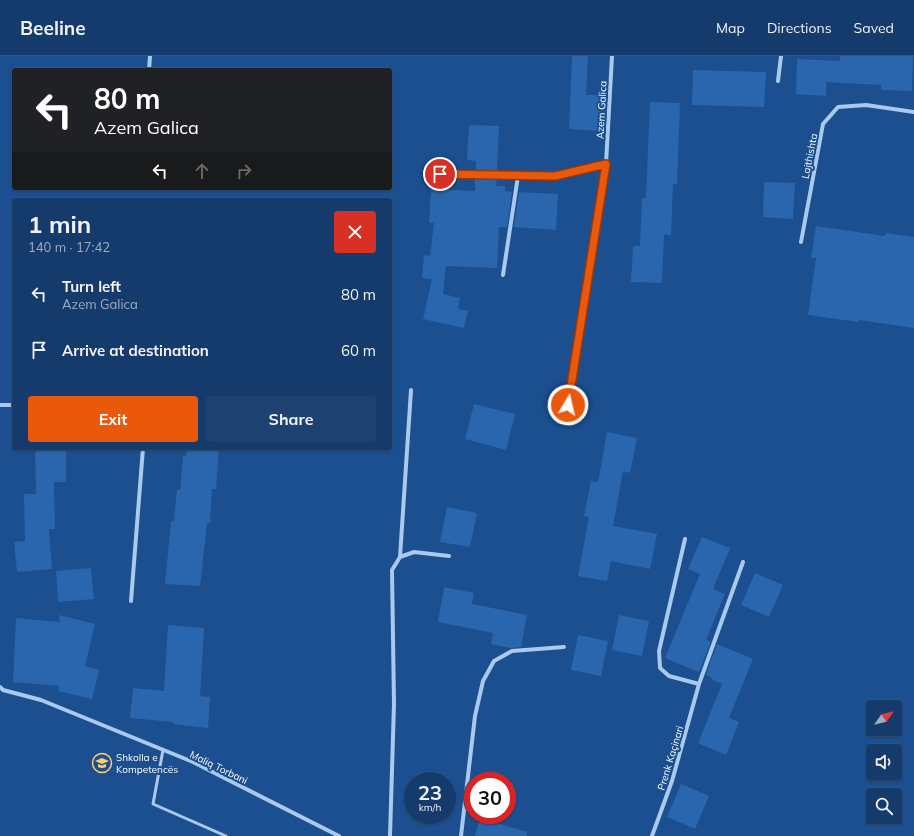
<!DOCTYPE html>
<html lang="en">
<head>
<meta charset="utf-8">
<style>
	body { margin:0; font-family:Mulish,sans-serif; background:#1d4271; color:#f1f3f6; height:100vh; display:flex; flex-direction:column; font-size:15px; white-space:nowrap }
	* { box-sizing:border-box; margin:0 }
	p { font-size:13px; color:#9dadc1 }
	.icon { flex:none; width:22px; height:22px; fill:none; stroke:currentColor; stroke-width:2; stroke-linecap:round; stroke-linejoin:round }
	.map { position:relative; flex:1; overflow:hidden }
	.panel { position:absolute; left:12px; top:142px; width:380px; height:252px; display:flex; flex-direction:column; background:#143b6b; border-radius:4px; box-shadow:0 1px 3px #0004,0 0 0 1px #33557e }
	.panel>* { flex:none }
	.guide { position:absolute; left:12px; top:12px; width:380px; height:122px; border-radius:4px; box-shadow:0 1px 3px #0004,0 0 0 1px #33557e; background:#202124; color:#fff; overflow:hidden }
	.needle { width:26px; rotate:56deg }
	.controls { position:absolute; left:866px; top:644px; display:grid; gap:8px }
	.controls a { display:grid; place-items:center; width:36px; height:36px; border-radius:4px; background:#143b6b; box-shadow:0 1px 3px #0004,0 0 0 1px #33557e; font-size:20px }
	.speed { position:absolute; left:404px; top:716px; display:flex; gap:8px; font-size:20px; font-weight:700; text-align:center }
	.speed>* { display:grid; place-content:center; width:52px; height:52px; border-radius:50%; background:#143b6b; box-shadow:0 1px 3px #0004,0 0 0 1px #33557e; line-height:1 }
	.speed small { font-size:10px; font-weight:400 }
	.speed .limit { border:6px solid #d22; background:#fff; color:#111 }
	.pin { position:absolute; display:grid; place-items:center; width:34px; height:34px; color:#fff; margin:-17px; border:2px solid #fff; border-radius:50%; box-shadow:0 1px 4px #0007 }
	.me { position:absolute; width:44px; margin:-22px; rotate:9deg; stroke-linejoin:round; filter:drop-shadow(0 0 3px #0008) }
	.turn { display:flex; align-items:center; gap:14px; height:84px; padding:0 16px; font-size:18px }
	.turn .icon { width:52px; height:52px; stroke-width:2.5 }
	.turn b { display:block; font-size:28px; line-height:34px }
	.lanes { display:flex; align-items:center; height:38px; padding:0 16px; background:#0003; justify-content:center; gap:20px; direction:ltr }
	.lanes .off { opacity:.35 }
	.round { display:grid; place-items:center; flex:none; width:42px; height:42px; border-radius:4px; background:#1d4271 }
	.head { display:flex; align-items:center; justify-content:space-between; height:68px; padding:0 16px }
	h1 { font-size:24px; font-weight:700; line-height:30px }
	.action { display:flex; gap:8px; margin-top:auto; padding:8px 16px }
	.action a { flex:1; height:46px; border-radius:4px; background:#ea580c; color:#fff; font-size:16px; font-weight:700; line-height:46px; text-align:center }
	.action a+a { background:#1d4271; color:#f1f3f6 }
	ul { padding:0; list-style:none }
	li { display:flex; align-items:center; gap:12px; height:56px; padding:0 16px }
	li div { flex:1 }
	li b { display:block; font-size:15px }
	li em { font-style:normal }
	header { display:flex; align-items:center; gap:24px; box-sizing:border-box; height:56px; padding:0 20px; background:#143b6b; border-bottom:1px solid #33557e }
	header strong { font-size:19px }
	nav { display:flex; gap:22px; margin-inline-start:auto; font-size:14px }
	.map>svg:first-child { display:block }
</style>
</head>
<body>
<header>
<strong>Beeline</strong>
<nav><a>Map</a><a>Directions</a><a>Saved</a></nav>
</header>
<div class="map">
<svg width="914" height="780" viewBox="0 0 914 780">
	<rect width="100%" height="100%" fill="#1b4f8f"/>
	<path fill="#2a66ad" d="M572,0h16l-2,39h15l-2,36 -30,-2z
		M840,0h73l-1,35 -31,-1v-5l-55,-3v14l-30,-2 1,-35 43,2z
		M693,14l73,2 -2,35 -72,-2z
		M650,46l30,1 -3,81h-4l-2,51 -7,-1 -2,49 -31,-1 2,-36h7l2,-48h4z
		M469,69l30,1 -2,45h-21v-10l-9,-1z
		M475,122h22l-1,8h9v5l7,1 -5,35h-8l-2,41 -51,-2 -3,28 17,4 -2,11 10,2 -4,17 -41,-9 9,-40 -10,-1 2,-23 6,1 4,-33h-5l2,-34 44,2z
		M764,126l31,1 -2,36 -30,-2z
		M519,136l39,2 -2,36 -42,-3z
		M816,170l69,10 1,-3 28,4v91l-55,-8v2l-51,-7 8,-57h-5z
		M474,348l41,10 -9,36 -41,-11z
		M607,376l30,6 -7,35 -7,-2 -10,55 44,8 -7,35 -39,-8 -4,20 -29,-5 11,-59 -5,-1 7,-35 7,1z
		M35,392h31v34h-12l1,47h-6l3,40 -35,3 -3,-30 11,-1 -1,-47h12z
		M187,392h32l-3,41h-4l-2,34h-3l-7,63 -35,-2 6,-63h3l3,-31h3l3,-34h3z
		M447,451l30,6 -7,34 -30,-5z
		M702,481l28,11 -17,41 12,5 -19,46 5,1 -12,31 -34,-14 35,-84 -12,-5z
		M91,512l3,31 -36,3 -2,-31z
		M755,517l28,12 -14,32 -28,-12z
		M444,531l30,6 -2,11 55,11 -6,32 -11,1 -19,-4 2,-11 -55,-11z
		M59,559l36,9 -10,42 14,4 -7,29 -34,-8 1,-5 -46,-4 3,-64 44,4z
		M619,559l30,6 -7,35 -30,-6z
		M168,569l36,3 -4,68 10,1 -2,31 -35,-4v-2l-43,-4 3,-30 31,3z
		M578,579l30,6 -7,35 -30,-6z
		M717,588l36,15 -24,59 10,4 -13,33 -28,-12 24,-59 -10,-4 1,-2 -7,-3z
		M681,728l28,12 -14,33 -28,-12z
		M480,762l47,14v4h-52z"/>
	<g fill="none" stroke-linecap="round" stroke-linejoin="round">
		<path stroke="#a9c9ee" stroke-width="3" d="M163,694l-10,54 73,32"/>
		<path stroke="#a9c9ee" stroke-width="4" d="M149,14l1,-14
			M778,25l3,-25
			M440,118l115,2 51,-12 6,-108
			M801,186l22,-118 15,-17 28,-2 48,7
			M503,219l15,-99
			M0,349h14
			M568,349l38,-241
			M685,483l-26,112 1,17 9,8 30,8
			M400,501l11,-167
			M131,545l12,-153
			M0,631l3,3 38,10 152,62 146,74
			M390,780l4,-132 -2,-134 8,-13 14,-5 35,4
			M461,780l14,-120 8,-35 11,-20 18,-10 52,-4
			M652,780l20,-55 27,-97 44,-122"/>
	</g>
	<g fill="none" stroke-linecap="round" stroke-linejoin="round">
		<defs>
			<path id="route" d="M440,118l115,2 51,-12 -38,241"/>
		</defs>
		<use href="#route" stroke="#983908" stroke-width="10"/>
		<use href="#route" stroke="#ea580c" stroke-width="7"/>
	</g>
	<defs>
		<symbol id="school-ring" viewBox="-11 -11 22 22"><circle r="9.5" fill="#1b4f8f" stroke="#ffd166" stroke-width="1.5"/><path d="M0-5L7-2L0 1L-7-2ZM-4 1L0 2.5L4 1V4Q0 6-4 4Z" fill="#ffd166"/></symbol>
	</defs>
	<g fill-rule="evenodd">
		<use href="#school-ring" x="91" y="696" width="22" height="22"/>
	</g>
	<g text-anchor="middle" stroke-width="4" stroke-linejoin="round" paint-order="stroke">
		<g font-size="10" fill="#fff" stroke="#1b4f8f">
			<text transform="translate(601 54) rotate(-87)" y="4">Azem Galica</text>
			<text transform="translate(809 100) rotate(-79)" y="4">Lajthishta</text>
			<text transform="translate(670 702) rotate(-73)" y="4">Prenk Kaçinari</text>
			<text transform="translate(219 711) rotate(26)" y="4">Maliq Torbani</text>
		</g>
		<g font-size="10" fill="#fff" stroke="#1b4f8f" text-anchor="start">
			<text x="116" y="705">Shkolla e<tspan x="116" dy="12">Kompetencës</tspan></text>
		</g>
	</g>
</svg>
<div class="controls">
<a><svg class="needle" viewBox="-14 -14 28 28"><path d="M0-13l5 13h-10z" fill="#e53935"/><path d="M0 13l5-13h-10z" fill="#9dadc1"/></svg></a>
<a><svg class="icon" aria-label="sound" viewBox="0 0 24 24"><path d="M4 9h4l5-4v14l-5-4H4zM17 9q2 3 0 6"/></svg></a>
<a><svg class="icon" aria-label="search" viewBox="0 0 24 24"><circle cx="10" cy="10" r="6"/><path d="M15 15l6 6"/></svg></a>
</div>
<div class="speed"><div>23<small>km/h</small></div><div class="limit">30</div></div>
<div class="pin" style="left:440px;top:118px;background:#d93025"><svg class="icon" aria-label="arrive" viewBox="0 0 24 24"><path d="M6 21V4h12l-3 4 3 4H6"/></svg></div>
<svg class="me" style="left:568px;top:349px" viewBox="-20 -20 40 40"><circle r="17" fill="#ea580c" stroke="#fff" stroke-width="3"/><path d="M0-11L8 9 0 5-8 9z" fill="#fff"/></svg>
<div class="guide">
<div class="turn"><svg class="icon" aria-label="left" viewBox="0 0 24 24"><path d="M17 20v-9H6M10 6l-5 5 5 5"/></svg><div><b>80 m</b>Azem Galica</div></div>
<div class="lanes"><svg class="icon" aria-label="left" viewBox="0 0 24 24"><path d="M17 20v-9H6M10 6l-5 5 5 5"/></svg><svg class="icon off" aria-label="ahead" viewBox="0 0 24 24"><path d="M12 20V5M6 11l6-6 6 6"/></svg><svg class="icon off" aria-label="right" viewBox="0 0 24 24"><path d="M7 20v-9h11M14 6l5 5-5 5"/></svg></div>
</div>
<section class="panel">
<div class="head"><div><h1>1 min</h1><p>140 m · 17:42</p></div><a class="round" style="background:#d93025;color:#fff"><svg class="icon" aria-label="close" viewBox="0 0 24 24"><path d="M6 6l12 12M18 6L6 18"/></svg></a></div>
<ul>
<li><svg class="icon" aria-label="left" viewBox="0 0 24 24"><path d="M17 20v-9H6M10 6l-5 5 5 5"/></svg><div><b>Turn left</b><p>Azem Galica</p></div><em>80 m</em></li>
<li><svg class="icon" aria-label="arrive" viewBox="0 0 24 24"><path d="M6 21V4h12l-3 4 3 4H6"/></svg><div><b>Arrive at destination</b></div><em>60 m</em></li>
</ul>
<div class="action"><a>Exit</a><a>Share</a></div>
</section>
</div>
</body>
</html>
